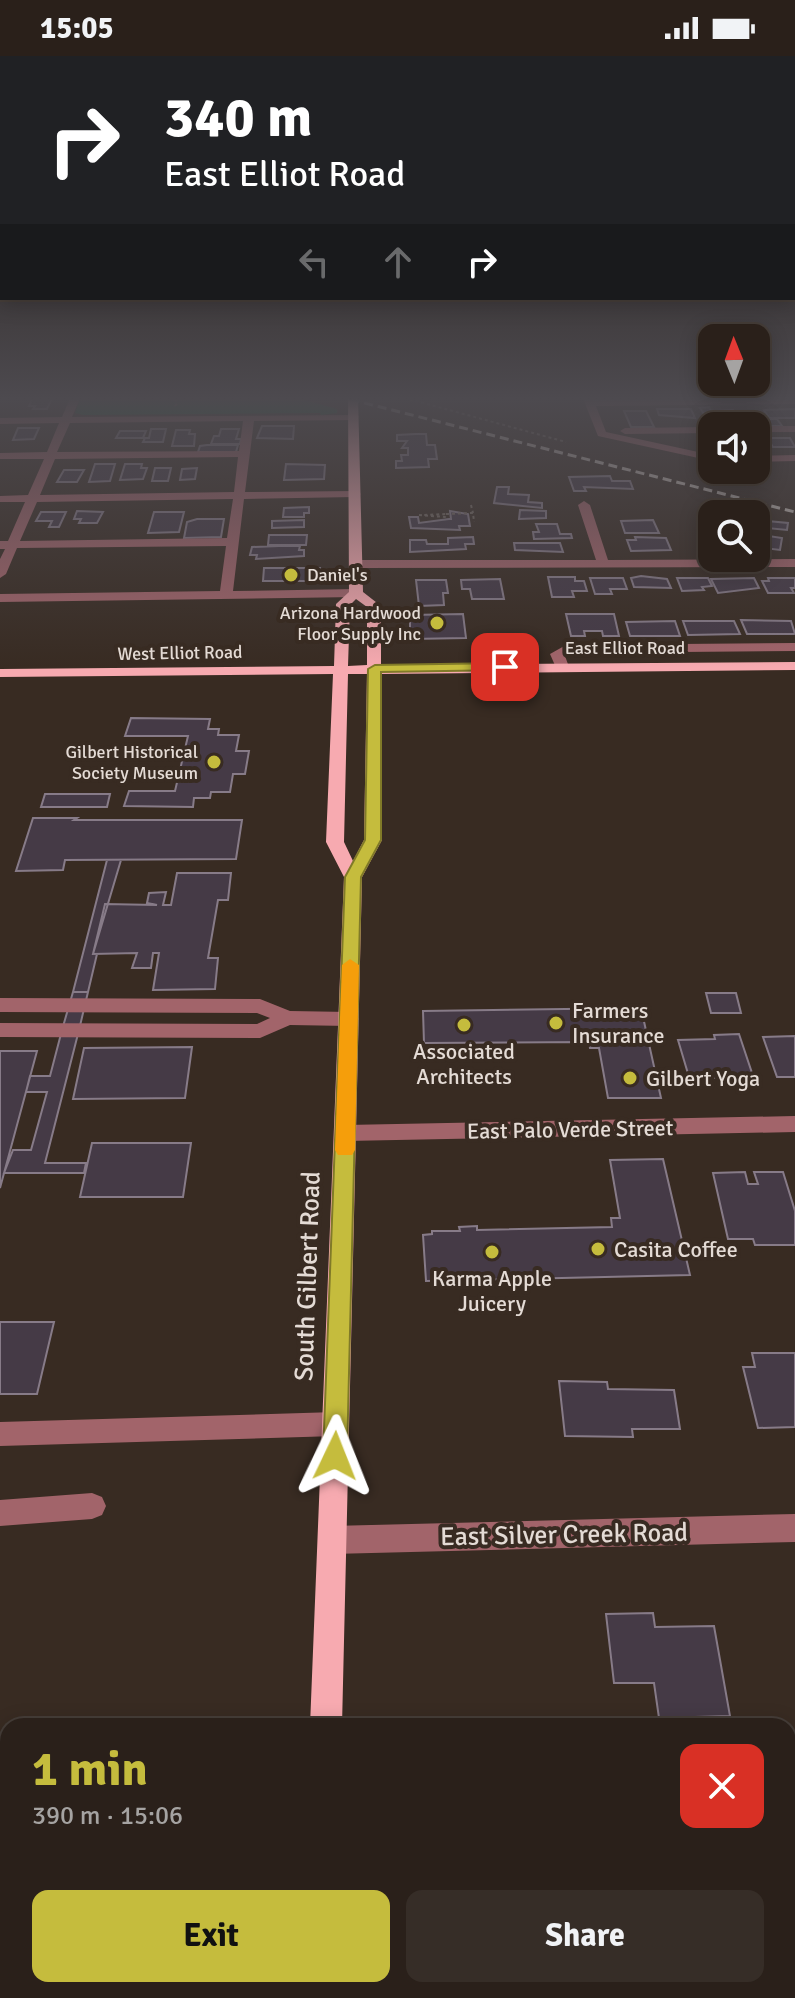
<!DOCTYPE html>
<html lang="en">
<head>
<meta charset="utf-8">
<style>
	body { margin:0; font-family:Signika,sans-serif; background:#362d27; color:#f1f3f6; height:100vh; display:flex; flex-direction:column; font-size:30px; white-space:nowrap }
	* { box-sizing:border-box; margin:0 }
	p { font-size:26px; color:#a5a3a2 }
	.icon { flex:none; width:44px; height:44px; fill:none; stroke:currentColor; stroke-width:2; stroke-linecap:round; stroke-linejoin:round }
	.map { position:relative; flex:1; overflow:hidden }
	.drawer { position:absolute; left:0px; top:1662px; width:796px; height:280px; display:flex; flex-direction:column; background:#2a201a; border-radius:24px 24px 0 0; box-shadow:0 4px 20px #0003,0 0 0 2px #463e39 }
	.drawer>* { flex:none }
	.banner { position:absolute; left:0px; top:0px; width:796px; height:244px; box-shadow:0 4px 20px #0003,0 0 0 2px #463e39; background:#202124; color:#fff; overflow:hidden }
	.needle { width:52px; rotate:359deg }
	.fabs { position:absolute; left:698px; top:268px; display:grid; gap:16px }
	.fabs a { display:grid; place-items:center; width:72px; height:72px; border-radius:16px; background:#2a201a; box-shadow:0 4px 20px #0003,0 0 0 2px #463e39; font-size:40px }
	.pin { position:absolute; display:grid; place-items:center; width:68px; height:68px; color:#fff; margin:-34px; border-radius:16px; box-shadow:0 4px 12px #0006 }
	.me { position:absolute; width:88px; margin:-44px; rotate:2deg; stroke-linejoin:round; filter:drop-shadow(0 0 6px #0008) }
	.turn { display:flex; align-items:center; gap:28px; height:168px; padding:0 32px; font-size:36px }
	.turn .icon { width:104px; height:104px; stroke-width:2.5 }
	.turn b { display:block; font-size:56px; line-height:68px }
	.lanes { display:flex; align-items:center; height:76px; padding:0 32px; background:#0003; justify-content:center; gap:40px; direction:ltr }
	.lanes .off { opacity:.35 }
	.round { display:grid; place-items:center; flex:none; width:84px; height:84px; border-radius:16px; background:#362d27 }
	.summary { display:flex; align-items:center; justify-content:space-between; height:136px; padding:0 32px }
	h1 { font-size:48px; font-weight:700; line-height:60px; color:#c5bc3d }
	.primary-button { display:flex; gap:16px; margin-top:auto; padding:16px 32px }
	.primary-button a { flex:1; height:92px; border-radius:16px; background:#c5bc3d; color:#111; font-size:32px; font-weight:700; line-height:92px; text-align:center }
	.primary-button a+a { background:#362d27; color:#f1f3f6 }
	.status { display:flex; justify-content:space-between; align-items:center; height:56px; padding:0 40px; background:#2a201a; direction:ltr }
	.status svg { height:22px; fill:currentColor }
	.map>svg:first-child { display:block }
</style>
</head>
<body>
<div class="status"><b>15:05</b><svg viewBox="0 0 49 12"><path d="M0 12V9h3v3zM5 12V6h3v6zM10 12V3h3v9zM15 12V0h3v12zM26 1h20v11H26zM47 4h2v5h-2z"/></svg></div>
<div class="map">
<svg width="795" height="1942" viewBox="0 0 795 1942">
	<rect width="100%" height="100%" fill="#382b22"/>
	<path fill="#006734" d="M81,340h210l46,13v4l-16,2 -1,-2 -237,2 -8,-2z"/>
	<path fill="#453a46" stroke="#877b88" stroke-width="2" d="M34,340h19l-6,13h-14l2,-3h-6z
		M709,351l2,4 22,-1 6,9h-32l-7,-11z
		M657,353h34l4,9 -36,-3z
		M795,353v9h-26l-5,-8z
		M624,355h22l8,16h-23z
		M750,363h27l5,7h-28z
		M262,370h32l-1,13 -36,-1z
		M18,372h21l-5,11 -21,1z
		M151,373h15l-3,13h-20l2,-4h4z
		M221,373h18l-3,10h5l-1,5h-29l3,-8h5z
		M176,374h14l-1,4h6l-1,12h-22z
		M120,375h26l-3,7h-27z
		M416,378h10l1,11h8l2,14h-9l1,8 -33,1v-7h6l-1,-6h7v-7h-6l5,-7h-10v-6z
		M767,382h23l5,9h-22z
		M207,389h31l-2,7h-38l2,-6z
		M95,408h20l-5,17 -21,1z
		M125,408h17l-1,4h6l-4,11 -23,1z
		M286,408l39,1 -1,14 -40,1z
		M155,412h16l-3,13h-16z
		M197,412l-2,11 -15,1 2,-11z
		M64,414h20l-7,12h-20z
		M610,420l2,5h18l3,8 -49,-2 2,4h-12l-5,-14z
		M497,431h12l-1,7 21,1 -1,7 14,1v5l-48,-5z
		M309,451v6h-5v4h-21l1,-9z
		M520,454l26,1v7l-27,1z
		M77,455l26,1 -6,11h-18l2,-4h-7z
		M450,455l18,3 2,12h-11l1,4 -49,-2 -2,-11h9l1,6 30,-4h2z
		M41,456h25l-7,15h-10l3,-6h-16z
		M154,456h30l-5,20 -31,1z
		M197,463h27l-3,18 -37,1 3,-16z
		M304,464v7l-32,1v-7z
		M653,464l6,13h-34l-4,-12z
		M756,464l32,3 -1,7 -31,-3z
		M536,468h21l3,10h11l1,4 -38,1 -1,-7h6z
		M269,479h38l-1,10h-38z
		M762,479l20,3 -2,12 -24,-3v-9h5z
		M473,481l1,7h-9l1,5 -56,3v-12h16l1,4h21v-6z
		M635,481l31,1 5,12 -40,1 -4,-11h9z
		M514,487h46l3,9 -48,-2z
		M279,490h21l-1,4h5v6l-48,3 1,-4h-7l2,-8z
		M264,512h56l-1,13h-56z
		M641,520l26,3 4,9 -37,-1 -3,-9z
		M548,521h27v4h9l3,10h-15l2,6h-22z
		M590,522h33l4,11h-17l2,5h-17z
		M677,522h31l4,8 -10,1 2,3 -22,1z
		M754,522l5,10 -41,5 -7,-14z
		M768,522h27v10h-4l3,5h-26l-6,-12h7z
		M500,523l4,20h-32l-2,-10h-8l-1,-9z
		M416,524h30l2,13h-5l1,12 -25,1z
		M463,558l3,24 -56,1v-24z
		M566,558h48l5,22h-16l-1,-5h-18l1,5h-14z
		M741,564l50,1 4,13h-48z
		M675,565l5,15h-50l-4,-14z
		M683,565h51l6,13 -52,1z
		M131,662l79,1 -2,10h11l-1,6h21l-3,16h13l-4,23h-12l-3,18h-19l-1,6h-16l-1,9 -69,-1 5,-15h46l13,-55h-63z
		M45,738h65l-3,13h-66z
		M33,762h44l-3,2h168l-6,39 -171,1 -2,10 -47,1z
		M107,804h14l-28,94h4l-9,38h-15z
		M177,817h54l-3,27h-10l-10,58h10l-3,31 -62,1 6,-37h-6l-2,15h-19l5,-15 -44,1 12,-50 52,1 -10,-2 2,-10 17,-1 -3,13h8z
		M73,936h15l-9,38h-17z
		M706,937h30l5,20h-30z
		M641,952l20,90h-53l-9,-50h-9l-1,-6 -165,1 -1,-32z
		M62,974h17l-34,133h41l-2,10h-80l9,-23h18l16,-58h-21l4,-16h20z
		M739,978l15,45 -65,-2 -11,-37 37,-1 -1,-4z
		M795,980v41h-18l-14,-40z
		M192,991l-7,51 -112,1 11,-51z
		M0,995h37l-37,137z
		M92,1087h99l-8,54h-103z
		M663,1103l27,116 -264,6 -3,-46 9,-1v-3h28l-1,-4 18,-1v4l135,-3 -1,-9h9l-10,-58z
		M745,1116l3,12h10l-4,-12h29l12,39v34h-40l-2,-6h-25l-15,-66z
		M0,1266h54l-17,72h-37z
		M752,1297h43v74l-37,1 -15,-61h12z
		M559,1325l48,1 1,7 66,1 6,39h-48l1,8 -68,-1z
		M653,1557l2,14 59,-1 16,90 -71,2 -5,-35h-40l-8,-69z
		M28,1934h90l-1,8h-90z"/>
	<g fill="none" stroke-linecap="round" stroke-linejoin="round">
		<path stroke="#746961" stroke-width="2" stroke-dasharray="3 3" stroke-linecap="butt" d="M107,340h22
			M170,340l8,6 -3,4
			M398,340l168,46
			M471,449l2,8
			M446,458l27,-1 1,9
			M419,459l26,2 1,-3 -24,1"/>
		<path fill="#a2646a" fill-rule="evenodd" d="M71,340h10l-9,21 286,-2 1,2 -5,3 -100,1 -9,71 110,-1 6,3 -6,3 -111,2 -11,92 123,-2 7,4 -7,4 -356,5v-8l220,-3 6,-45 -209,2 -11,26 -6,4v-19l5,-10h-5v-8h8l17,-39h-25v-6l28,-1 16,-36h-44v-6l47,-1 12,-29 -59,1v-6l62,-1zM243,365l-4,30 -182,1 13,-29zM238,401l-4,35 -194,3 15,-36zM233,443l-6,39 -207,3 17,-39z
			M582,340h10l2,4 201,-2v6l-199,2 10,26 106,23v6l-114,-25z
			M756,370h39v6h-39z
			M712,371v6l-87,1 -5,-3 5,-3z
			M795,399v6l-39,1v-6z
			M584,445l6,4 18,55 187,-1v8l-439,1 -6,-4 6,-4h240l-18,-55z
			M490,579l7,4 5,15v-18l12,3 2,14 -6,17h-10l-15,-19 -2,-12z
			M795,587v8l-226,2 -4,3 4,11 -7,4 -5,-1 -7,-16 16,-9z
			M0,942l260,1 30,12 59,1 10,7 -10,7 -59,-1 -30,13 -260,-1v-14l257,1 13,-6 -13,-5 -257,-1z
			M795,1060v16l-449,9 -8,-2 -3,-6 3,-6 8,-2z
			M336,1356l9,3 4,9 -4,9 -9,3 -336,10v-24z
			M92,1437l10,4 4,9 -4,9 -10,4 -92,7v-26z
			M795,1458v28l-463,12 -10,-4 -4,-10 4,-10 10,-4z
			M8,1754v72l-8,4v-73z"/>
		<path fill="#f7aab0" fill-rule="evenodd" d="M348,340h10l5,196 18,14v59l414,-3v8l-414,4 1,166 -20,37 -20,849h-32l34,-849 -18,-35 7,-168 -333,3v-8l334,-3 2,-62 13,-12zM356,543l11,8v58l-19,1 2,-61zM348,618h19l-3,166 -11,21 -9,-19z
			M299,1934h36v8h-36z"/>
		<path stroke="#cec5be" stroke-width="3" stroke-dasharray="9 5" stroke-linecap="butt" d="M337,340l458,116"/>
	</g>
	<linearGradient id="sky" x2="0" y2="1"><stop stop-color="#1f1813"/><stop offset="0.56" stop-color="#4d4a4f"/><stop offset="1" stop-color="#4d4a4f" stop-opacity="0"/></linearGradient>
	<rect width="795" height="612" fill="url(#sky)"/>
	<path fill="#c5bc3d" stroke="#807a28" stroke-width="2" d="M505,607l6,4 -1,3 -129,2v168l-20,37 -14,579 -3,8 -9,3 -8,-3 -4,-8 22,-579 20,-37 3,-171 7,-4z"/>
	<path fill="#f59e0b" d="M350,903l9,6 -4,185 -3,5h-14l-3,-5 7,-185z"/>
	<g fill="#c5bc3d" stroke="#382b22" stroke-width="3">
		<circle cx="291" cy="519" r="8"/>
		<circle cx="437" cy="567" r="8"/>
		<circle cx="214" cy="706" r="8"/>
		<circle cx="556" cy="967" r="8"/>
		<circle cx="464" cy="969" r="8"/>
		<circle cx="630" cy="1022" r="8"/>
		<circle cx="598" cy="1193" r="8"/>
		<circle cx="492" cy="1196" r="8"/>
	</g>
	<g text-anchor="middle" stroke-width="8" stroke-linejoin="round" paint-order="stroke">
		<g font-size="18" fill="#e4dbd5" stroke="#382b22" text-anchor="end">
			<text x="307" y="525" text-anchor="start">Daniel's</text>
			<text x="421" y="563">Arizona Hardwood<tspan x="421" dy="21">Floor Supply Inc</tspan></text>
			<text x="198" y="702">Gilbert Historical<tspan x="198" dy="21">Society Museum</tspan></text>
		</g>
		<g font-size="18" fill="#e4dbd5" stroke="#382b22">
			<text x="625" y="598">East Elliot Road</text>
			<text transform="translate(180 597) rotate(-1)" y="6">West Elliot Road</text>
		</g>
		<g font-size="22" fill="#e4dbd5" stroke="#382b22" text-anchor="start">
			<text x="572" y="962">Farmers<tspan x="572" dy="25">Insurance</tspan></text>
			<text x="464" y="1003" text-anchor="middle">Associated<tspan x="464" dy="25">Architects</tspan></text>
			<text x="646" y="1030">Gilbert Yoga</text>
			<text x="614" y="1201">Casita Coffee</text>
			<text x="492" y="1230" text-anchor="middle">Karma Apple<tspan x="492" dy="25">Juicery</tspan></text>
		</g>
		<g font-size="22" fill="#e4dbd5" stroke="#382b22">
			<text transform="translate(570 1073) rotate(-1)" y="8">East Palo Verde Street</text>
		</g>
		<g font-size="26" fill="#e4dbd5" stroke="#382b22">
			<text transform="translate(307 1220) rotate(-88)" y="9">South Gilbert Road</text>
			<text transform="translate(564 1478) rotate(-1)" y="9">East Silver Creek Road</text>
		</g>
	</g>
</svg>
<div class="fabs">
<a><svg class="needle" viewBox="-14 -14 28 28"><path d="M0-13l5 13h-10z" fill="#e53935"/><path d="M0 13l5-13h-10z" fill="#a5a3a2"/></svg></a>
<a><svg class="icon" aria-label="sound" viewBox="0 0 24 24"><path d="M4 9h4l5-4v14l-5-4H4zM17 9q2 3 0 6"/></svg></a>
<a><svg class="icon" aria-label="search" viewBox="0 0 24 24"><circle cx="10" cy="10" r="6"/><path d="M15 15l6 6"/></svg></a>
</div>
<div class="pin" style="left:505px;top:611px;background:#d93025"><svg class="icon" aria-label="arrive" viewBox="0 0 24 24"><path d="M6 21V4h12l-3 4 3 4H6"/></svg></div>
<svg class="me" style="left:335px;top:1400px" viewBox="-20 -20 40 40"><path d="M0-17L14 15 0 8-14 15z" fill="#c5bc3d" stroke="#fff" stroke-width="4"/></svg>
<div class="banner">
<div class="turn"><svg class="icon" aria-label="right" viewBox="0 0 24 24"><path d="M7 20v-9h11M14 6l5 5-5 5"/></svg><div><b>340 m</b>East Elliot Road</div></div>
<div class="lanes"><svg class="icon off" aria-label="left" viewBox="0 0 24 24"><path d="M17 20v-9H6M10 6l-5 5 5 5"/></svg><svg class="icon off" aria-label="ahead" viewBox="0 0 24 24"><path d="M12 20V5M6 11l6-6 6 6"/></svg><svg class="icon" aria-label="right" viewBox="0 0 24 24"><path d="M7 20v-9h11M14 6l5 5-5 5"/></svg></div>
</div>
<section class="drawer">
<div class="summary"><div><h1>1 min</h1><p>390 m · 15:06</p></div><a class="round" style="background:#d93025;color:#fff"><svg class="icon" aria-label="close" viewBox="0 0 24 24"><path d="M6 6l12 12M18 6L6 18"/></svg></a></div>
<div class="primary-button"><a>Exit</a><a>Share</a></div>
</section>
</div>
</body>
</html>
